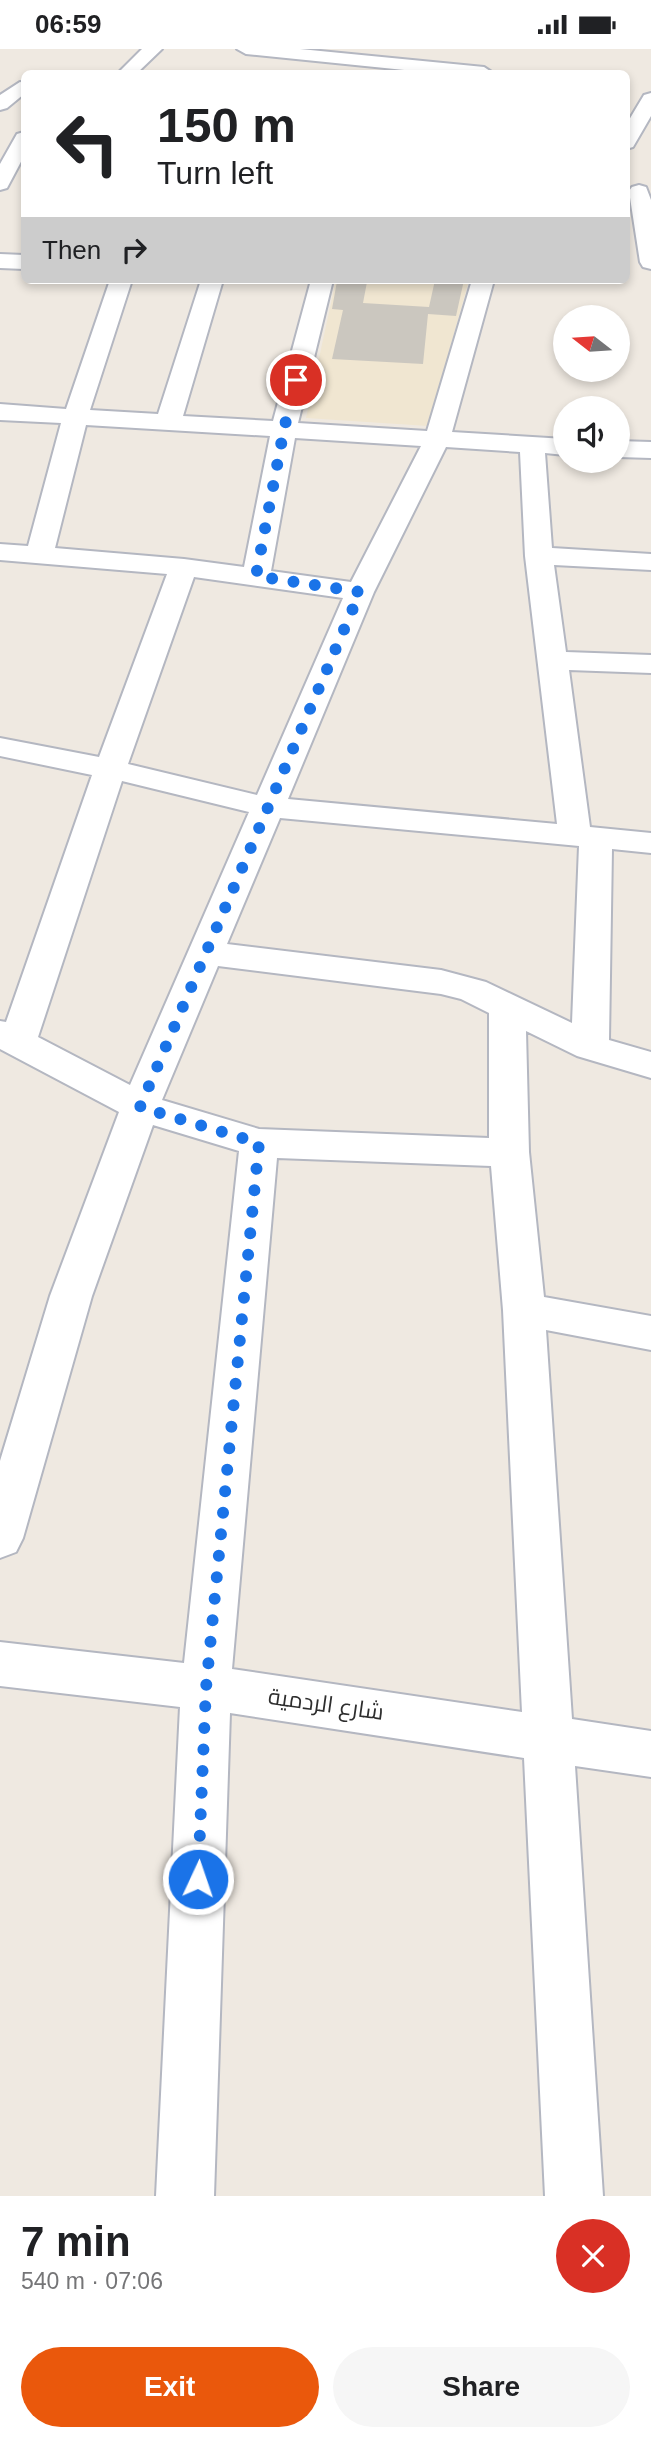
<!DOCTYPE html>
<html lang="en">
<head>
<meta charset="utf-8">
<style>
	body { margin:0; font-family:Arial,Cairo,sans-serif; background:#f6f6f6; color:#202124; height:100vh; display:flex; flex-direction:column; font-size:26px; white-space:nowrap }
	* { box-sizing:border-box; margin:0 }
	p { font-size:23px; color:#757577 }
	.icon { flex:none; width:38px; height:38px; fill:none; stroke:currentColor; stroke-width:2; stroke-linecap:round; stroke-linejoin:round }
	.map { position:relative; height:2147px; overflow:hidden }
	.drawer { display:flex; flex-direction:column; background:#fff; flex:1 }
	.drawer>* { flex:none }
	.guide { position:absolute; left:21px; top:21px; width:609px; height:214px; border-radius:10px; box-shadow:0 4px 10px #0003; background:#fff; color:#202124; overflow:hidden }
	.needle { width:46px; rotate:287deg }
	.fabs { position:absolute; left:553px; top:256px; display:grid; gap:14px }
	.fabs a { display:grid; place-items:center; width:77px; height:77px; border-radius:50%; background:#fff; box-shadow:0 4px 10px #0003; font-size:35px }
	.pin { position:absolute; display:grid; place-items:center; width:60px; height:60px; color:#fff; margin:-30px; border:4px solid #fff; border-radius:50%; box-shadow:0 2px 7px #0007 }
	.me { position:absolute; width:77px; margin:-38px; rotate:3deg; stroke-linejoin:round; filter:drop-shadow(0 0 5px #0008) }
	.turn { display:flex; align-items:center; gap:24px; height:147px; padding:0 21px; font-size:32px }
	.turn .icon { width:91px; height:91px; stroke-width:2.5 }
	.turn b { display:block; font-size:49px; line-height:60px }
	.then { display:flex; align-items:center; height:66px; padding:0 21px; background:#0003; gap:14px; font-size:26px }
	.round { display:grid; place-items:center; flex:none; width:74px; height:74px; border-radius:37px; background:#f6f6f6 }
	.overview { display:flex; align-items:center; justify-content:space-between; height:119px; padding:0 21px }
	h1 { font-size:42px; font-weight:700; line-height:52px }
	.action { display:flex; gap:14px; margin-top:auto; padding:14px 21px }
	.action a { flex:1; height:80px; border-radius:42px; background:#ea580c; color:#fff; font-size:28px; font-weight:700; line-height:80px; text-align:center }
	.action a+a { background:#f6f6f6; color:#202124 }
	.status { display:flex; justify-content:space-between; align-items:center; height:49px; padding:0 35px; background:#fff; direction:ltr }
	.status svg { height:19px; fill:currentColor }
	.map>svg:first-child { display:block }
</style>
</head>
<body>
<div class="status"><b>06:59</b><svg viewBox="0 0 49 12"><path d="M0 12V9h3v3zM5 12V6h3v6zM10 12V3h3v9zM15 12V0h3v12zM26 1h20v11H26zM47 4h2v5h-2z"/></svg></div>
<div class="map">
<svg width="651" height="2147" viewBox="0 0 651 2147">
	<rect width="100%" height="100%" fill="#efe9e1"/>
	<path fill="#f0e6d1" d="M336,231h133l-41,146 -122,-8z"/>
	<path fill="#cbc7bf" d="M435,231h29l-8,36 -28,-2 -5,50 -91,-5 11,-49 -11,-1 5,-28 30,1 -4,21 66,4z"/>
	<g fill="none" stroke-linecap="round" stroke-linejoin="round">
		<defs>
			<path id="minor" d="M142,0h20l-25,24h-19z
				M237,0h63l184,18 9,6h-59l-188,-19z
				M20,33l4,1v11l-17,14 -7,2v-15z
				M651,44v23l-18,31 -7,2v-24l18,-30z
				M24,83v24l-17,32 -7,2v-26l17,-30z
				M639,136l7,2 5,13v69l-8,-2 -3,-5 -11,-71 3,-4z
				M0,205l24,1v14l-24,-1z
				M110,231h22l-42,130 68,4 43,-134h22l-40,136 90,5 38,-141h22l-35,143 129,8 45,-151h22l-42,152 113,7v16l-20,-2 7,95 99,6v16l-97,-5 12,87 85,3v18l-82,-3 21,157 61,6v20l-39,-4 -3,191 42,12v26l-74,-22 -51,-25 3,121 15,145 107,19v34l-105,-20 26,389 79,12v46l-76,-11 28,430h-58l-21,-438 -294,-45 -16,483h-58l24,-489 -180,-21v-44l184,21 55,-512 -86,-26 -61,171 -69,242 -7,14 -16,6v-97l50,-165 69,-184 -119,-63v-28l6,1 86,-247 -92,-19v-18l99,19 68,-183 -167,-14v-16l28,2 33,-123 -61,-3v-16l66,5zM86,376l184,11 -26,131 -60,-8 -129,-11zM295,389l126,8 -70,136 -80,-11zM446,398l74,5 5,104 32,268 -269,-25 86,-207zM194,528l149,21 -86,197 -129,-31zM122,732l127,31 -119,273 -92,-48zM280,769l299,28 -7,177 -86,-41 -45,-12 -214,-26zM218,917l223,28 20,5 28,14v125l-230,-9 -97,-29zM277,1109l214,8 12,144 19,402 -290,-43z
				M618,392l33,1v16l-33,-1z"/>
		</defs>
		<use href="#minor" stroke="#b4b7c1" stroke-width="4"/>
		<use href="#minor" fill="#fff" fill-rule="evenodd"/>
	</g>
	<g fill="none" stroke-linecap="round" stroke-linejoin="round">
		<path stroke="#1a73e8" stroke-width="12" stroke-dasharray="0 21.6" d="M198,1830l8,-191 53,-545 -119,-36 220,-515 -104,-16 28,-147 12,-49"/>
	</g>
	<g text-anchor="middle" stroke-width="6" stroke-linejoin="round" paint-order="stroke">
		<g font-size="23" fill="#2e2e2e" stroke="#fff">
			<text transform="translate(326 1655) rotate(8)" y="8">شارع الردمية</text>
		</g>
	</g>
</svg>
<div class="fabs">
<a><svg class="needle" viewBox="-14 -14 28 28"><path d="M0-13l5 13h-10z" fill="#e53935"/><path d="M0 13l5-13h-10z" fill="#757577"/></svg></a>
<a><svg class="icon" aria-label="sound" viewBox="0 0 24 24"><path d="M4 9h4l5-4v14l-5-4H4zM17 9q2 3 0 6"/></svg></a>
</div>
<div class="pin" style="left:296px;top:331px;background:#d93025"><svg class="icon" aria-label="arrive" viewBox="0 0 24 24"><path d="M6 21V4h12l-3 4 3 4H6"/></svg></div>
<svg class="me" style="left:198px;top:1830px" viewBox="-20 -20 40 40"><circle r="17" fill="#1a73e8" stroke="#fff" stroke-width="3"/><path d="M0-11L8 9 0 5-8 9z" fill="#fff"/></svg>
<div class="guide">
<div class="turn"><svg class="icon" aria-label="left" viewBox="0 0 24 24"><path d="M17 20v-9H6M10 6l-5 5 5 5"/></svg><div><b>150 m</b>Turn left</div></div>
<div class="then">Then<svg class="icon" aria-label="right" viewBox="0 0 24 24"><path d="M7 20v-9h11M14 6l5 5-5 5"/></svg></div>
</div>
</div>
<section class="drawer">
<div class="overview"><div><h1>7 min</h1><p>540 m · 07:06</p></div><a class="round" style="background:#d93025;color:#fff"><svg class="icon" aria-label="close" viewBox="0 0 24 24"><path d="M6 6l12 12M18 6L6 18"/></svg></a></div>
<div class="action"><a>Exit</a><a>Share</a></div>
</section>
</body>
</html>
